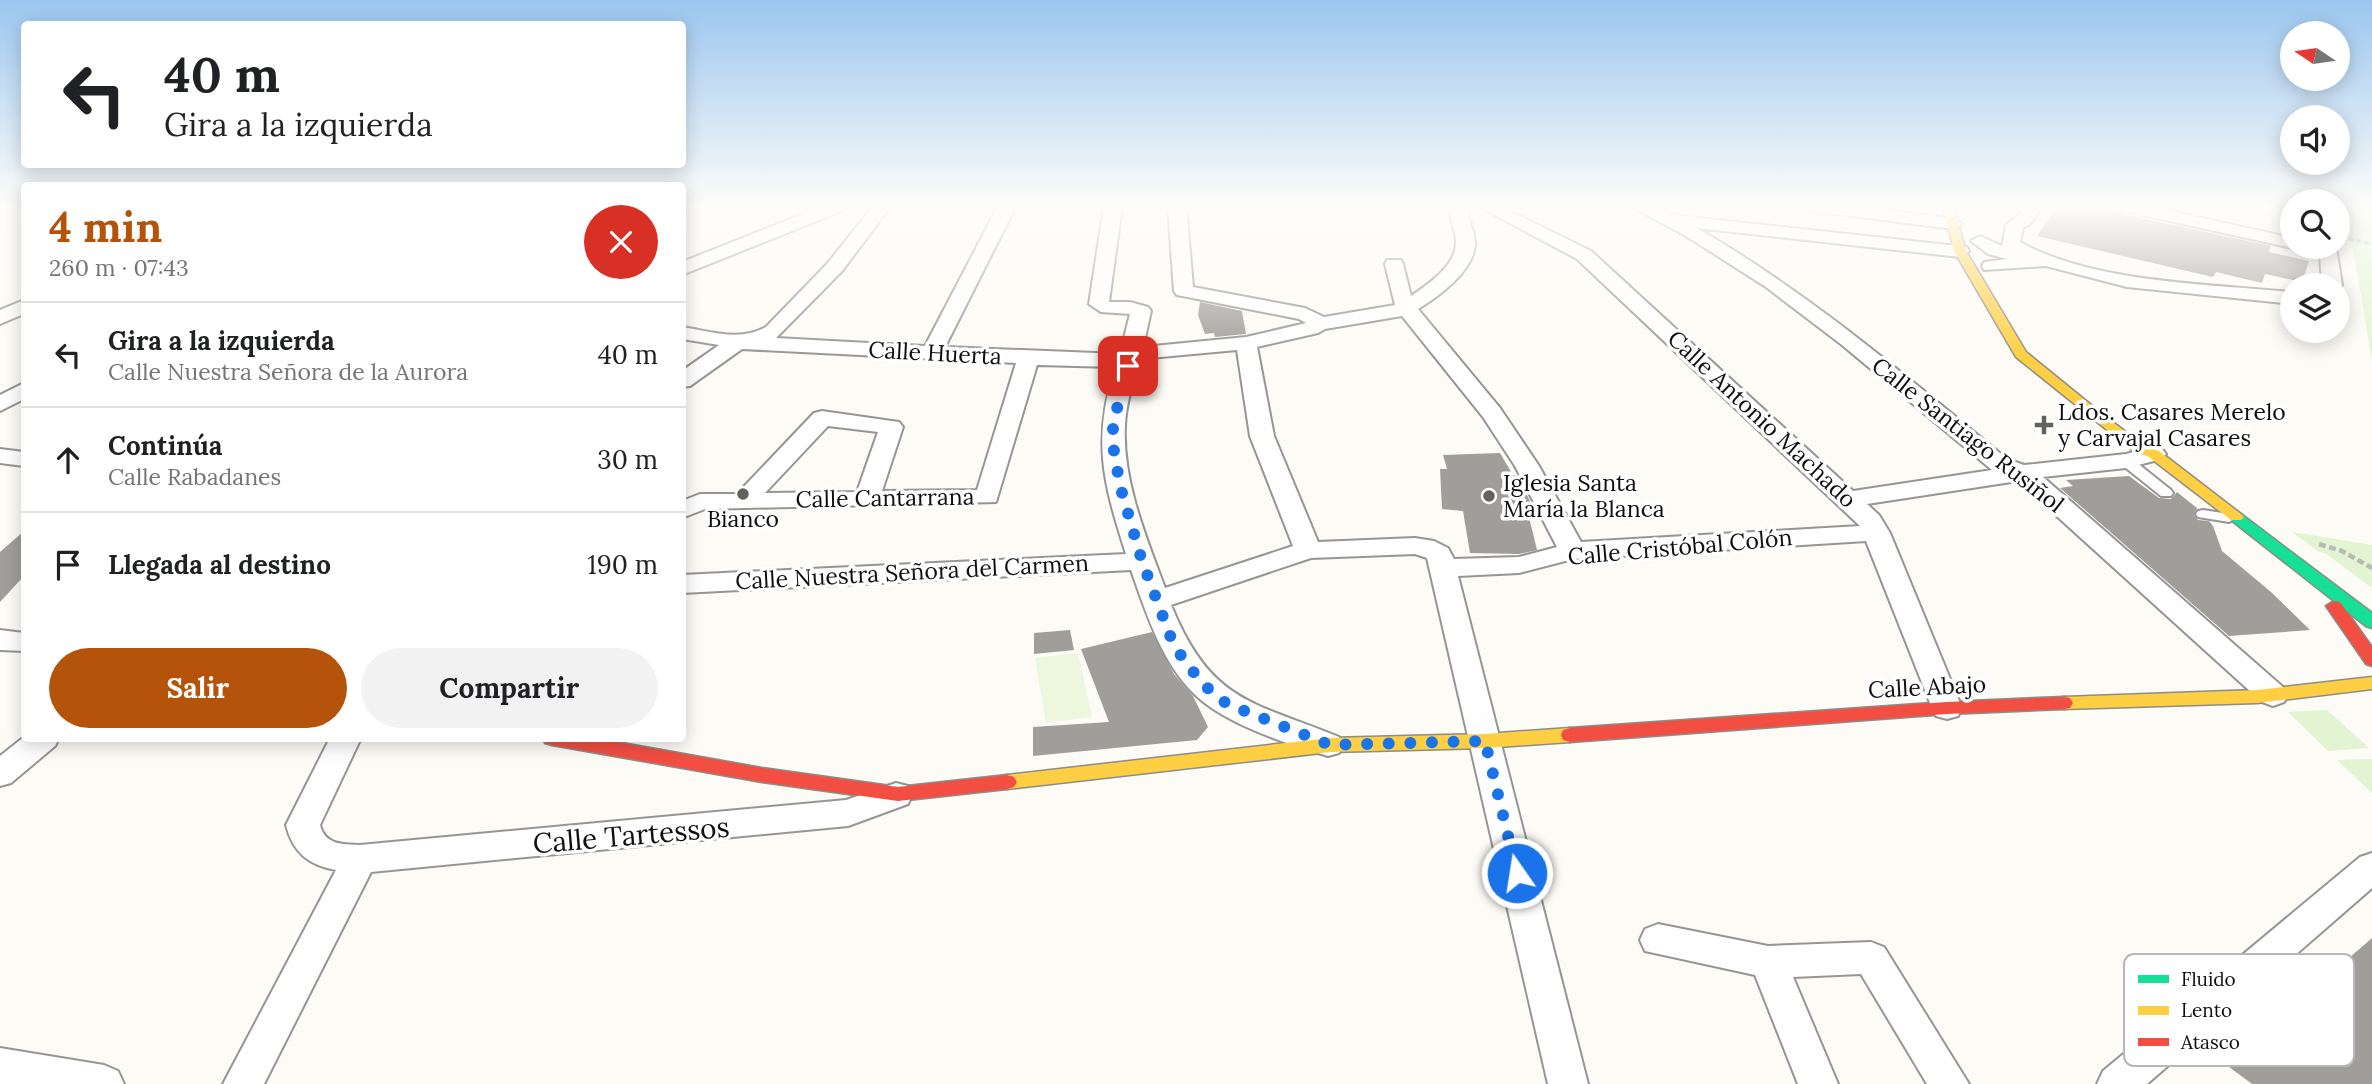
<!DOCTYPE html>
<html lang="es">
<head>
<meta charset="utf-8">
<style>
	body { margin:0; font-family:Lora,serif; background:#f2f2f2; color:#202124; height:100vh; display:flex; flex-direction:column; font-size:26px; white-space:nowrap }
	* { box-sizing:border-box; margin:0 }
	p { font-size:23px; color:#757577 }
	.icon { flex:none; width:38px; height:38px; fill:none; stroke:currentColor; stroke-width:2; stroke-linecap:round; stroke-linejoin:round }
	.map { position:relative; flex:1; overflow:hidden }
	.panel { position:absolute; left:21px; top:182px; width:665px; height:560px; display:flex; flex-direction:column; background:#fff; border-radius:7px; box-shadow:0 4px 18px #0003 }
	.panel>* { flex:none }
	.banner { position:absolute; left:21px; top:21px; width:665px; height:147px; border-radius:7px; box-shadow:0 4px 18px #0003; background:#fff; color:#202124; overflow:hidden }
	.needle { width:46px; rotate:283deg }
	.controls { position:absolute; left:2280px; top:21px; display:grid; gap:14px }
	.controls a { display:grid; place-items:center; width:70px; height:70px; border-radius:50%; background:#fff; box-shadow:0 4px 18px #0003; font-size:35px }
	.pin { position:absolute; display:grid; place-items:center; width:60px; height:60px; color:#fff; margin:-30px; border-radius:14px; box-shadow:0 4px 10px #0006 }
	.me { position:absolute; width:77px; margin:-38px; rotate:347deg; stroke-linejoin:round; filter:drop-shadow(0 0 5px #0008) }
	.turn { display:flex; align-items:center; gap:24px; height:147px; padding:0 28px; font-size:32px }
	.turn .icon { width:91px; height:91px; stroke-width:2.5 }
	.turn b { display:block; font-size:49px; line-height:60px }
	.round { display:grid; place-items:center; flex:none; width:74px; height:74px; border-radius:37px; background:#f2f2f2 }
	.overview { display:flex; align-items:center; justify-content:space-between; height:119px; padding:0 28px }
	h1 { font-size:42px; font-weight:700; line-height:52px; color:#b45309 }
	.primary-button { display:flex; gap:14px; margin-top:auto; padding:14px 28px }
	.primary-button a { flex:1; height:80px; border-radius:42px; background:#b45309; color:#fff; font-size:28px; font-weight:700; line-height:80px; text-align:center }
	.primary-button a+a { background:#f2f2f2; color:#202124 }
	ul { padding:0; list-style:none }
	li { display:flex; align-items:center; gap:21px; height:105px; padding:0 28px; border-top:2px solid #e0e0e0 }
	li div { flex:1 }
	li b { display:block; font-size:26px }
	li em { font-style:normal }
	.map>svg:first-child { display:block }
</style>
</head>
<body>
<div class="map">
<svg width="2372" height="1084" viewBox="0 0 2372 1084">
	<rect width="100%" height="100%" fill="#fcfbf5"/>
	<path fill="#e2f4d2" d="M2346,208l26,2v150z
		M2292,532l80,13v43l-47,-35 -6,-1z
		M2327,710l42,38 -41,3 -40,-39z
		M2372,759v34l-35,-33z"/>
	<path fill="#edf7dd" d="M1078,653l14,64 -46,6 -11,-65z"/>
	<path fill="#a09e9a" d="M2057,206l57,2 9,6 148,32 -2,6 40,9 -7,21 -37,-8 -3,9 -46,-11 -3,5 -176,-41z
		M1200,302l42,9 4,23 -31,3 -1,-4 -9,1 -7,-19z
		M1500,453l13,22 4,1 15,29h-6l11,45 -18,4 -49,-1 -7,-42 -21,-2 -2,-40h7l-4,-14z
		M2129,476l30,22 12,1 6,-7 20,16 -3,7 4,5 11,1 4,5 9,25 49,41 39,38 -81,6 -169,-148 13,-2 -7,-6z
		M24,531v45l-24,26v-50z
		M1070,630l4,20 -40,4v-21z
		M1152,632l22,42 19,22 15,31 -11,13 -164,16v-29l76,-5 -28,-73z
		M2372,938v146h-120l-39,-29 115,-99 13,9z"/>
	<g fill="none" stroke-linecap="round" stroke-linejoin="round">
		<defs>
			<path id="lane" d="M2126,457l5,1 40,32 2,3 -2,3h-10l-40,-32 -1,-3 1,-3z
				M2203,510l26,4 7,4 -7,4 -31,-5 -2,-3 2,-3z"/>
			<path id="street" d="M682,206h11l-11,6z
				M823,206h24l-3,4 -162,65v-13z
				M873,206h18l-49,65 -66,67 149,8 73,-140h18l-71,141 175,7 10,-40 -29,-2 -12,-8 15,-98h18l-13,96h21l18,5 3,4 -8,36 103,-10 60,-14 -7,-4 -122,-24 -3,-4 -6,-85h18l7,81 112,21 19,9 71,-12 -10,-41 2,-4h14l2,4 8,32c18,-12 47,-32 45,-56 -1,-12 -7,-22 -6,-34h18c-1,13 7,25 7,38 -1,27 -37,53 -57,65l82,99 39,58 42,76 279,-16 -283,-267 -99,-53h22l91,45 262,240 139,-21 -150,-125 -76,-58 -80,-51 -56,-30h22l21,9 294,32 2,4 -9,6 -263,-29c112,65 210,149 310,231l17,6 102,-11 28,-7 8,2 4,5 -4,5 -36,9 -83,9 241,211 4,7 -4,7 -11,4 -11,-4 -244,-221 -151,23 12,11 11,18 72,175 -4,8 -11,3 -11,-3 -4,-8 -66,-167 -293,18 -54,14 -61,3 130,508h-40l-121,-526 -12,-4 -104,4 -140,47c40,97 79,96 168,132l5,8 -5,8 -11,3c-38,-11 -96,-30 -127,-56 -38,-32 -54,-85 -70,-130l-449,23v-18l444,-21c-23,-72 -34,-113 -11,-187l-78,-2 -41,137 -291,7 -23,9v-17l18,-7h37l77,-81 8,-2 77,11 4,5 -21,64 95,-1 39,-127 -274,-14 -52,37 -8,1v-16l37,-26 -37,-6v-12c28,4 58,15 84,0l62,-64zM1402,316l81,101 32,49 42,81 -38,10 -65,2 -6,-11 -14,-7 -19,-3 -97,4 -44,-106 -17,-89 61,-14 7,-4zM1237,350l13,86 43,110 -128,42c-19,-51 -43,-108 -40,-163 1,-21 8,-43 14,-63l11,-4zM828,426l50,6 -21,60 -92,1z
				M1804,206h49l100,13 9,5 -9,5 -140,-18z
				M2024,206h18l-12,18 -7,4 -3,14c73,41 188,42 272,50v12l-165,-17 -81,-21 -62,4 -2,-4 2,-4 23,-3 -19,-5 -17,-13 9,-5 22,10 4,-21 12,-9z
				M2115,206h33l144,32v9h7l-7,1 -168,-37z
				M2301,247h35l6,38 -3,4 -1,-4h-16l-2,-30 -17,-4z
				M24,300v14l-24,10v-14z
				M24,383v16l-24,12v-16z
				M0,449l24,3v14l-24,-3z
				M0,630l24,3v18l-24,-1z
				M24,737l35,1 -4,8 -44,37 -11,3v-30z
				M330,738h31l-41,87c5,20 22,19 40,20l486,-45 50,-17 12,3 4,9 -4,9 -60,22 -477,46 -107,212h-41l113,-214c-27,-5 -43,-17 -50,-45z
				M2372,853v35l-225,196h-50l6,-13 257,-214z
				M1658,924l110,22 103,-4 13,5 85,137h-42l-66,-110 -68,3 45,107h-40l-43,-109 -110,-24 -5,-11 5,-11z
				M0,1048l104,17 14,6 6,13h-124z"/>
			<path id="fast" d="M2236,512l5,2 131,99v15l-6,-2 -135,-106 -3,-3z"/>
			<path id="slow" d="M1943,206h10l13,45 60,101 80,65 36,27 17,7 82,63 3,3 -3,3h-10l-82,-63 -17,-7 -116,-93 -62,-106z
				M2372,677v12l-115,14 -193,6 -6,-1 -3,-5 3,-5 6,-1 193,-7z
				M1570,728l7,2 2,5 -2,5 -7,2 -85,6 -155,4 -323,37 -7,-2 -3,-5 3,-5 7,-2 323,-37 155,-4z"/>
			<path id="jam" d="M2334,601l6,1 32,45v19l-6,-2 -40,-58z
				M2064,697l6,1 3,5 -3,5 -6,1 -117,5 -377,28 -7,-2 -2,-5 2,-5 7,-2 377,-26z
				M543,738h51l168,30 136,19 109,-12 7,2 3,5 -3,5 -7,2 -109,12 -136,-19 -210,-37 -7,-2z"/>
		</defs>
		<use href="#lane" stroke="#969593" stroke-width="4"/>
		<use href="#street" stroke="#969593" stroke-width="4"/>
		<use href="#fast" stroke="#8c8c89" stroke-width="3"/>
		<use href="#slow" stroke="#8c8c89" stroke-width="3"/>
		<use href="#jam" stroke="#8c8c89" stroke-width="3"/>
		<path stroke="#b9b9b8" stroke-width="3.5" stroke-dasharray="5 2.5" stroke-linecap="butt" d="M2342,237l30,7"/>
		<path stroke="#b9b9b8" stroke-width="4.5" stroke-dasharray="7 3.5" stroke-linecap="butt" d="M2319,544l23,7 30,17"/>
		<use href="#lane" fill="#fffefe" fill-rule="evenodd"/>
		<use href="#street" fill="#fffefe" fill-rule="evenodd"/>
		<use href="#fast" fill="#16e098" fill-rule="evenodd"/>
		<use href="#slow" fill="#ffcf43" fill-rule="evenodd"/>
		<use href="#jam" fill="#f24e42" fill-rule="evenodd"/>
	</g>
	<linearGradient id="sky" x2="0" y2="1"><stop stop-color="#9bc6ef"/><stop offset="0.58" stop-color="#fefdfa"/><stop offset="1" stop-color="#fefdfa" stop-opacity="0"/></linearGradient>
	<rect width="2372" height="358" fill="url(#sky)"/>
	<g fill="none" stroke-linecap="round" stroke-linejoin="round">
		<path stroke="#1a73e8" stroke-width="12" stroke-dasharray="0 21.6" d="M1128,366l-15,58v21l7,41 22,75 29,77 12,21 21,26 23,19 103,41 155,-4 32,132"/>
	</g>
	<g fill="#626260" stroke="#fff" stroke-width="2.5">
		<path d="M2040.5 414.5h7v7h7v7h-7v7h-7v-7h-7v-7h7z"/>
		<circle cx="743" cy="494" r="7"/>
		<circle cx="1489" cy="496" r="7"/>
	</g>
	<g text-anchor="middle" stroke-width="7" stroke-linejoin="round" paint-order="stroke">
		<g font-size="23" fill="#0f0f0f" stroke="#fff">
			<text transform="translate(935 353) rotate(3)" y="8">Calle Huerta</text>
			<text transform="translate(1762 419) rotate(43)" y="8">Calle Antonio Machado</text>
			<text transform="translate(1968 435) rotate(38)" y="8">Calle Santiago Rusiñol</text>
			<text transform="translate(885 498) rotate(-1)" y="8">Calle Cantarrana</text>
			<text transform="translate(1680 547) rotate(-5)" y="8">Calle Cristóbal Colón</text>
			<text transform="translate(912 572) rotate(-3)" y="8">Calle Nuestra Señora del Carmen</text>
			<text transform="translate(1927 687) rotate(-3)" y="8">Calle Abajo</text>
		</g>
		<g font-size="23" fill="#0f0f0f" stroke="#fff" text-anchor="start">
			<text x="2058" y="420">Ldos. Casares Merelo<tspan x="2058" dy="26">y Carvajal Casares</tspan></text>
			<text x="1503" y="491">Iglesia Santa<tspan x="1503" dy="26">María la Blanca</tspan></text>
			<text x="743" y="527" text-anchor="middle">Bianco</text>
		</g>
		<g font-size="28" fill="#0f0f0f" stroke="#fff">
			<text transform="translate(631 835) rotate(-5)" y="10">Calle Tartessos</text>
		</g>
	</g>
	<rect x="2124" y="954" width="230" height="112" rx="10" fill="#fff" stroke="#b7b7b7" stroke-width="2"/>
	<rect x="2138" y="975" width="31" height="8" fill="#16e098"/>
	<rect x="2138" y="1006" width="31" height="9" fill="#ffcf43"/>
	<rect x="2138" y="1038" width="31" height="8" fill="#f24e42"/>
	<g font-size="19" fill="#0f0f0f">
		<text x="2181" y="986">Fluido</text>
		<text x="2181" y="1017">Lento</text>
		<text x="2181" y="1049">Atasco</text>
	</g>
</svg>
<div class="controls">
<a><svg class="needle" viewBox="-14 -14 28 28"><path d="M0-13l5 13h-10z" fill="#e53935"/><path d="M0 13l5-13h-10z" fill="#757577"/></svg></a>
<a><svg class="icon" aria-label="sound" viewBox="0 0 24 24"><path d="M4 9h4l5-4v14l-5-4H4zM17 9q2 3 0 6"/></svg></a>
<a><svg class="icon" aria-label="search" viewBox="0 0 24 24"><circle cx="10" cy="10" r="6"/><path d="M15 15l6 6"/></svg></a>
<a><svg class="icon" aria-label="layers" viewBox="0 0 24 24"><path d="M12 4l9 5-9 5-9-5zM3 14l9 5 9-5"/></svg></a>
</div>
<div class="pin" style="left:1128px;top:366px;background:#d93025"><svg class="icon" aria-label="arrive" viewBox="0 0 24 24"><path d="M6 21V4h12l-3 4 3 4H6"/></svg></div>
<svg class="me" style="left:1517px;top:873px" viewBox="-20 -20 40 40"><circle r="17" fill="#1a73e8" stroke="#fff" stroke-width="3"/><path d="M0-11L8 9 0 5-8 9z" fill="#fff"/></svg>
<div class="banner">
<div class="turn"><svg class="icon" aria-label="left" viewBox="0 0 24 24"><path d="M17 20v-9H6M10 6l-5 5 5 5"/></svg><div><b>40 m</b>Gira a la izquierda</div></div>
</div>
<section class="panel">
<div class="overview"><div><h1>4 min</h1><p>260 m · 07:43</p></div><a class="round" style="background:#d93025;color:#fff"><svg class="icon" aria-label="close" viewBox="0 0 24 24"><path d="M6 6l12 12M18 6L6 18"/></svg></a></div>
<ul>
<li><svg class="icon" aria-label="left" viewBox="0 0 24 24"><path d="M17 20v-9H6M10 6l-5 5 5 5"/></svg><div><b>Gira a la izquierda</b><p>Calle Nuestra Señora de la Aurora</p></div><em>40 m</em></li>
<li><svg class="icon" aria-label="ahead" viewBox="0 0 24 24"><path d="M12 20V5M6 11l6-6 6 6"/></svg><div><b>Continúa</b><p>Calle Rabadanes</p></div><em>30 m</em></li>
<li><svg class="icon" aria-label="arrive" viewBox="0 0 24 24"><path d="M6 21V4h12l-3 4 3 4H6"/></svg><div><b>Llegada al destino</b></div><em>190 m</em></li>
</ul>
<div class="primary-button"><a>Salir</a><a>Compartir</a></div>
</section>
</div>
</body>
</html>
